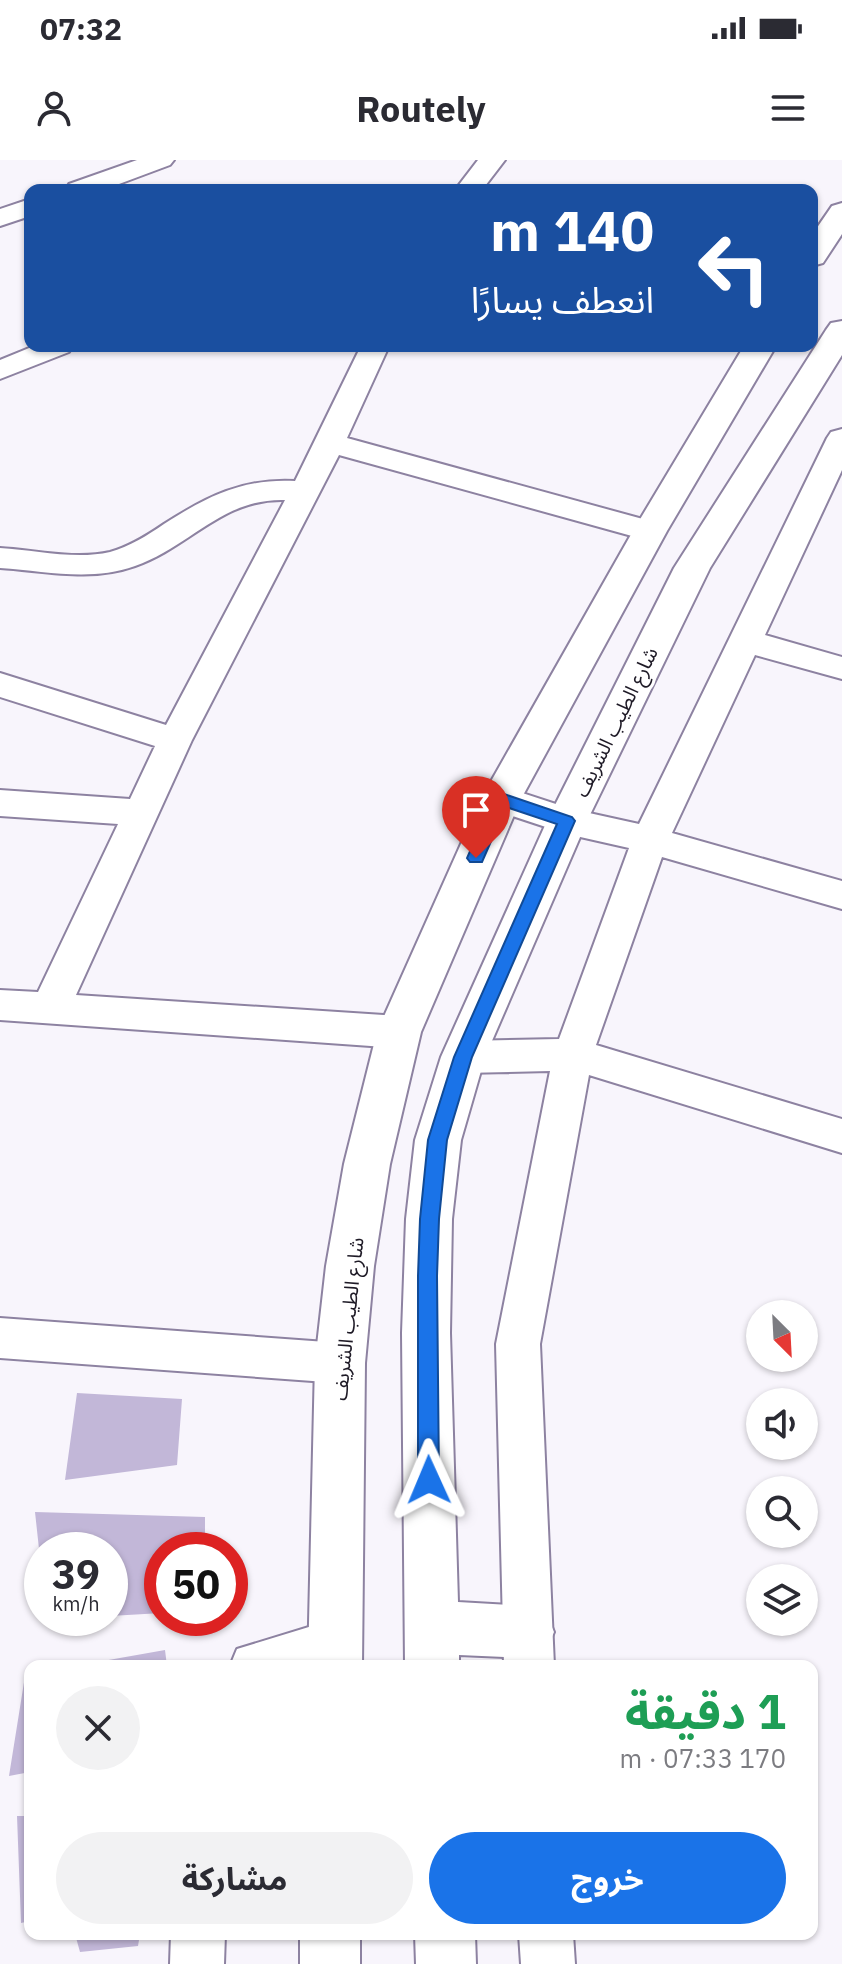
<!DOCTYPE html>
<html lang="ar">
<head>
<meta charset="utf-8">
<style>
	body { margin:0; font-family:"IBM Plex Sans","Noto Sans Arabic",sans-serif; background:#f2f2f3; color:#2b2b33; direction:rtl; height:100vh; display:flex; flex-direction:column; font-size:30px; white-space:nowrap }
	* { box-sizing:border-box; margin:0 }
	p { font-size:26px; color:#7c7c81 }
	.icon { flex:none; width:44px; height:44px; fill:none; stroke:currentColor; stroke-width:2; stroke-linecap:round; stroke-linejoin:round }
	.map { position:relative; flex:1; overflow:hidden; direction:ltr }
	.drawer { position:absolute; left:24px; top:1500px; width:794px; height:280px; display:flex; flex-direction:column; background:#fff; border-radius:16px; box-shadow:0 2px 6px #0004; direction:rtl }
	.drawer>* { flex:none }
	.hud { position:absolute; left:24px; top:24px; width:794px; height:168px; border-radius:16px; box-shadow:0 2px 6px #0004; direction:rtl; background:#1a4fa0; color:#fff; overflow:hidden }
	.needle { width:52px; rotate:156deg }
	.fabs { position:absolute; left:746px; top:1140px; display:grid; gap:16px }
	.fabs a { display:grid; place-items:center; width:72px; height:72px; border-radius:50%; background:#fff; box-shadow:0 2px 6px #0004; font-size:40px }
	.speed { position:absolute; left:24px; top:1372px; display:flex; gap:16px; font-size:40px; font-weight:700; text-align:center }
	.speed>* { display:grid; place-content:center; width:104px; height:104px; border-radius:50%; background:#fff; box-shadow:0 2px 6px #0004; line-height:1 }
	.speed small { font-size:20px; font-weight:400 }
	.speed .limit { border:12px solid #d22; background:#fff; color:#111 }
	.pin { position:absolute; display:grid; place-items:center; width:68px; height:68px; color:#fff; margin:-82px -34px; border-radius:50% 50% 50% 0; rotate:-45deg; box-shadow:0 0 8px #0007 }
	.pin .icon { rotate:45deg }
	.me { position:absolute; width:88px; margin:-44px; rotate:359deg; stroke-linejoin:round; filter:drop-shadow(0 0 6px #0008) }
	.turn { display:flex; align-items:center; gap:28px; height:168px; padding:0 32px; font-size:36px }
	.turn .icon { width:104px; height:104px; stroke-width:2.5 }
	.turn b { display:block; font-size:56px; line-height:68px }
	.round { display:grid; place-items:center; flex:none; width:84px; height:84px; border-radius:42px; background:#f2f2f3 }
	.overview { display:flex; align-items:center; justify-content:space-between; height:136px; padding:0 32px }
	h1 { font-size:48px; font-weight:700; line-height:60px; color:#1e9e55 }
	.button { display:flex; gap:16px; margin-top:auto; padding:16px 32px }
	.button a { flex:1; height:92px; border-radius:48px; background:#1a73e8; color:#fff; font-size:32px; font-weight:700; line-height:92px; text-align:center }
	.button a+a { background:#f2f2f3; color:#2b2b33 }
	.status { display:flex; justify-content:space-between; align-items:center; height:56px; padding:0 40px; background:#fff; direction:ltr }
	.status svg { height:22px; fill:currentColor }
	header { display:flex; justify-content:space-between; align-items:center; height:104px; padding:0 32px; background:#fff; font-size:36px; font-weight:700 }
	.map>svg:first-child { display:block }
</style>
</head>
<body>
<div class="status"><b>07:32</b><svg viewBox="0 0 49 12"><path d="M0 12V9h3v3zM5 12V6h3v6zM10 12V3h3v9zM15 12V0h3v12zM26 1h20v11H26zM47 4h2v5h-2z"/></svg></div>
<header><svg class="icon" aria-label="menu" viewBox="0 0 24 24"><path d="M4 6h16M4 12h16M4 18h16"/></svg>Routely<svg class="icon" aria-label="person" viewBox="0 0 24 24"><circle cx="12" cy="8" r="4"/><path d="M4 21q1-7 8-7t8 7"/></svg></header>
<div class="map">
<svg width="842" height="1804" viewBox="0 0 842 1804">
	<rect width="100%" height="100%" fill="#f8f5fc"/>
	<path fill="#c2b7d8" d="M77,1233l105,6 -5,66 -112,15z
		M35,1352l170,5v33h-43v63l-52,3v-66h-68l-2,8z
		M165,1490l2,16h-81v-2z
		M30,1515v97l-21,4 16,-100z
		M17,1656h13v105l-9,2z
		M75,1774h65l-2,12 -58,6z"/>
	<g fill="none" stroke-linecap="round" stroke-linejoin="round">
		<defs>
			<path id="street" d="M137,0h37l-4,5 -67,25h-38l4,-6z
				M478,0h27l-23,30h-27z
				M30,39v17l-30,10v-17z
				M34,186h39l-4,6 -69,27v-19z
				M361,186h28l-42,92 314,86 5,7 -5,7 -11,3 -311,-86 -147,285 -116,255 323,21 14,5 6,11 -6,11 -14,5 -399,-28v-30l38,2 80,-168 -118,-8v-26l130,9 25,-53 -155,-49v-24l166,52 119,-225c-63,-2 -95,47 -150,66 -45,16 -89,5 -135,2v-20c35,2 75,12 110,4 19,-5 38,-17 54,-28 42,-27 79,-46 131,-43z
				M842,269v41l-77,165 77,22v22l-87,-24 -83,178 170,48v28l-180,-52 -66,188 246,74v34l-253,-78 -49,269 14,322h-50l-8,-322 54,-273 -87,2 -14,-5 -6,-11 6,-11 14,-5 96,-2 70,-191 -62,-14 -79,-26 -5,-9 5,-9 13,-4 70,23 68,15 188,-386 4,-6z
				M0,1158l340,25 16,6 6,14 -6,14 -16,6 -340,-25z
				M335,1459l17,7 8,17 -8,17 -14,6h-108l7,-17z
				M171,1774h54l-1,30h-54z
				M519,1774h54l2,30h-54z"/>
			<path id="secondary" d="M842,43v31l-19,29 -11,3v-31l20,-29z
				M842,161v34l-132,213 -123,253 -102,236 -24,83 -9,79 -2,114 8,269 69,4 19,7 8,19 -8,19 -19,7 -68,-3v11h-54l-3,-333 4,-114 9,-79 26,-83 106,-236 127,-253 152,-238 5,-7z
				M744,186h32l-109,185 -146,268 -100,233 -31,132 -16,102 -9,97 -3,303h-54l7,-303 11,-97 18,-102 33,-132 104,-233 152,-268z
				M300,1774h60v30h-60z
				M415,1774h60l1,30h-60z"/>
		</defs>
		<use href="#street" stroke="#8d82a1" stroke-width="4"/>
		<use href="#secondary" stroke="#8d82a1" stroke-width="4"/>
		<use href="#street" fill="#fff" fill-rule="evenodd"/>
		<use href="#secondary" fill="#fff" fill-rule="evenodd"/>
	</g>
	<path fill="#1a73e8" stroke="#114b97" stroke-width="2" d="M501,633l71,24 3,4 -103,236 -25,83 -8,79 -2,57 2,204 -3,7 -7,3 -8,-3 -3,-7v-204l2,-57 8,-79 26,-83 103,-233 -51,-17 -24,55h-12l-3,-4 26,-59z"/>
	<g text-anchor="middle" stroke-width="6" stroke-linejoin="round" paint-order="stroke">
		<g font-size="20" fill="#1e1a26" stroke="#fff">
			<text transform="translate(616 562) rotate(-64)" y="7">شارع الطيب الشريف</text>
			<text transform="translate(348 1159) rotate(-84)" y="7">شارع الطيب الشريف</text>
		</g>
	</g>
</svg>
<div class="fabs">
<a><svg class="needle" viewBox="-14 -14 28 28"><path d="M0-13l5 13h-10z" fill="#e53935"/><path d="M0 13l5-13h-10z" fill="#7c7c81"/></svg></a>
<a><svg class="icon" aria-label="sound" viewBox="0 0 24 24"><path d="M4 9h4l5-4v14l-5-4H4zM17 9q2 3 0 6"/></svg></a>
<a><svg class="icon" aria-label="search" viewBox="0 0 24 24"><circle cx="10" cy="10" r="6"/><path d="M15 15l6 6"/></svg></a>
<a><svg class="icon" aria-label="layers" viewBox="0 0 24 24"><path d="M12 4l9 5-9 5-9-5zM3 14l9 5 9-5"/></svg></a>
</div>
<div class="speed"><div>39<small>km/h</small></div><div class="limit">50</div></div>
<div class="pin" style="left:476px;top:698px;background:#d93025"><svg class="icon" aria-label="arrive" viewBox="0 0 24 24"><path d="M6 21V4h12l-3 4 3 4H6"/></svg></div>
<svg class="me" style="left:429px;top:1320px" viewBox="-20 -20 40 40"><path d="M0-17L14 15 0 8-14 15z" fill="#1a73e8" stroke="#fff" stroke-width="4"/></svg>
<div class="hud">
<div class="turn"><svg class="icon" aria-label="left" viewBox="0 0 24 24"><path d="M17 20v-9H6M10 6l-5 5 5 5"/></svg><div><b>140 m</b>انعطف يسارًا</div></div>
</div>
<section class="drawer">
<div class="overview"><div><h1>1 دقيقة</h1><p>170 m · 07:33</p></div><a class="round"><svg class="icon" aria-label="close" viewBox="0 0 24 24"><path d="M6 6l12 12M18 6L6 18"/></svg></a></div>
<div class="button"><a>خروج</a><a>مشاركة</a></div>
</section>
</div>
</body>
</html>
